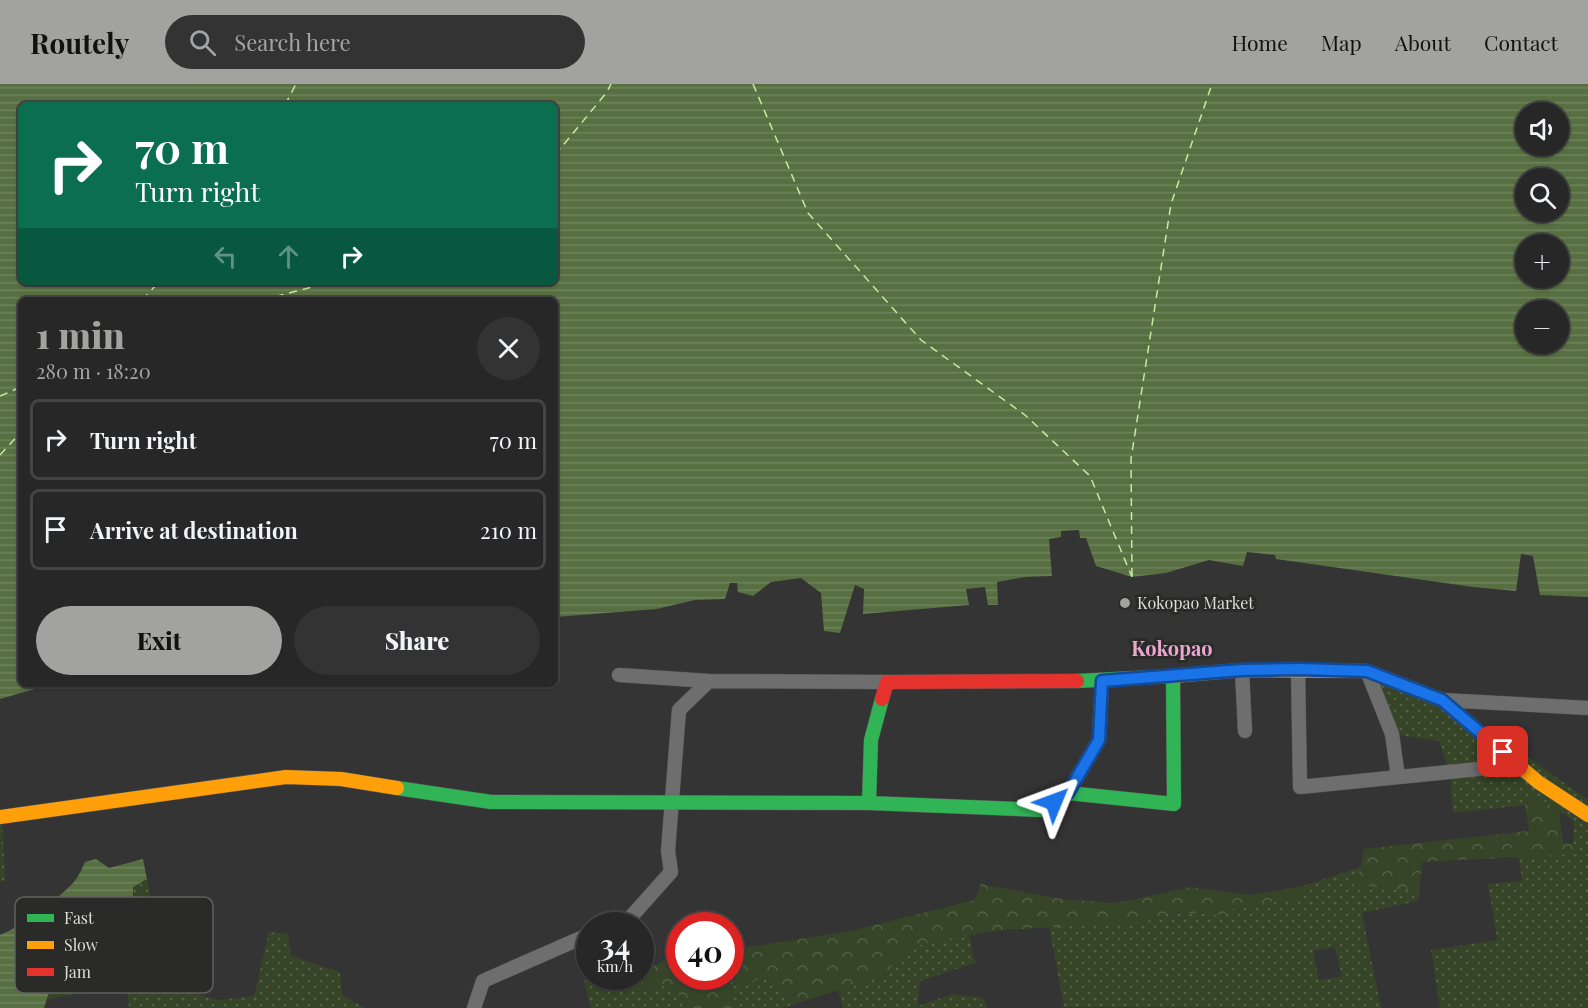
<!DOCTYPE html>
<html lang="en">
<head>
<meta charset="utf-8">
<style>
	body { margin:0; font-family:"Playfair Display",serif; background:#333; color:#f1f3f6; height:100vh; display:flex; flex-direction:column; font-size:22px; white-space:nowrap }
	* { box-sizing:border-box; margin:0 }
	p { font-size:20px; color:#a4a5a7 }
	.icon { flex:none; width:33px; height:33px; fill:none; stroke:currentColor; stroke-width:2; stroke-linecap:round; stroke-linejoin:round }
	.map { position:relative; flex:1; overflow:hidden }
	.details { position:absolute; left:18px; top:213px; width:540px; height:390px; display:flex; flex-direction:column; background:#272727; border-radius:9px; box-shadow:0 2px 4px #0004,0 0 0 2px #434444 }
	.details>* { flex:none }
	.hud { position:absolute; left:18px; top:18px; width:540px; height:183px; border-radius:9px; box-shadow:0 2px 4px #0004,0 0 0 2px #434444; background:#0b6e4f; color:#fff; overflow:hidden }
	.tools { position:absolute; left:1515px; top:18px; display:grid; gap:12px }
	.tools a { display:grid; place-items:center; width:54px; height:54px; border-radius:50%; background:#272727; box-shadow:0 2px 4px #0004,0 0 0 2px #434444; font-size:30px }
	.speed { position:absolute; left:576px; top:828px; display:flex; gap:12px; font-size:30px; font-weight:700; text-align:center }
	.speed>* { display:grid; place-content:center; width:78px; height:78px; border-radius:50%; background:#272727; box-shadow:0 2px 4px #0004,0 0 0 2px #434444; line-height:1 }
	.speed small { font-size:15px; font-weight:400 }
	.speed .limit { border:9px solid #d22; background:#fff; color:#111 }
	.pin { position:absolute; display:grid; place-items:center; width:51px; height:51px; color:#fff; margin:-26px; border-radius:12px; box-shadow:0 3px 9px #0006 }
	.me { position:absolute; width:66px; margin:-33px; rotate:46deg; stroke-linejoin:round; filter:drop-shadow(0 0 4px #0008) }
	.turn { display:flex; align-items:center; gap:21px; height:126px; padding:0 18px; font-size:27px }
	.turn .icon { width:78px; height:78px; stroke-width:2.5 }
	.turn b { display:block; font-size:42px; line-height:51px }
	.lanes { display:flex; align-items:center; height:57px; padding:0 18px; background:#0003; justify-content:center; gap:30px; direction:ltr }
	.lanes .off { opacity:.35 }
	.round { display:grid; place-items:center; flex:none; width:63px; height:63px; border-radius:32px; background:#333 }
	.summary { display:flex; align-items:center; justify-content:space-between; height:102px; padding:0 18px }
	h1 { font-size:36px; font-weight:800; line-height:45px; color:#a2a2a1 }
	.action { display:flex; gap:12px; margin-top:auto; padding:12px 18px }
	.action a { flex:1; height:69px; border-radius:36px; background:#a2a2a1; color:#111; font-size:24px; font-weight:800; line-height:69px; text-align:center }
	.action a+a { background:#333; color:#f1f3f6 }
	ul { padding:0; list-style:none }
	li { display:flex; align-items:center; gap:18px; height:81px; margin:0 12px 9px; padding:0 6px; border:3px solid #434444; border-radius:9px }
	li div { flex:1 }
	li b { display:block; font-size:22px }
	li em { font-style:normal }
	header { display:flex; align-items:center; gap:36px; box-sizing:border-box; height:84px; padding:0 30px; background:#a2a2a1; color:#111 }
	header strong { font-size:28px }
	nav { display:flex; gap:33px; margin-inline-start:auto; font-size:21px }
	.search { width:420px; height:54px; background:#333; display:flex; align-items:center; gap:15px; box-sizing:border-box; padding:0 21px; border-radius:33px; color:#a4a5a7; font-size:22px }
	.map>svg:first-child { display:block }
</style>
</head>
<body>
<header>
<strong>Routely</strong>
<div class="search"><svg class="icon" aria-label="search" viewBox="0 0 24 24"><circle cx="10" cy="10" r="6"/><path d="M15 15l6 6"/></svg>Search here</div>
<nav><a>Home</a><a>Map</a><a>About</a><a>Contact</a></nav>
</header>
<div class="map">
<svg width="1588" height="924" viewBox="0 0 1588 924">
	<defs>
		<pattern id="grass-dots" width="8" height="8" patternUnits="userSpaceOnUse" patternTransform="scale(1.5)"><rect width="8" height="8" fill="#364528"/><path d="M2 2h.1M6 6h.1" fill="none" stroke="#535f47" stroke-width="1.8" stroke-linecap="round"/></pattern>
		<pattern id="forest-crowns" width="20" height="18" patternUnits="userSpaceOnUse" patternTransform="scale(1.5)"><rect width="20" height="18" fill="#364528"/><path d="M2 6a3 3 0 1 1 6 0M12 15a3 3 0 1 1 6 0" fill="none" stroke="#535f47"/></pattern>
		<pattern id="water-rules" width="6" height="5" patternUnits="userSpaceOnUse" patternTransform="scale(1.5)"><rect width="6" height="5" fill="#576f41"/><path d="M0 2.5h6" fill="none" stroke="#6f835c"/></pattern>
	</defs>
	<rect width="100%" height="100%" fill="#343434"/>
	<path fill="url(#grass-dots)" fill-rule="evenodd" d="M1367,587l75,29 77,64 9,-7 60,43v208h-148l-9,-58 66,-10 -9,-56 34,-3 -3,-24 58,-4 -4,-9 1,-23 -36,-24 -13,8 -72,8 -3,-40 -11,-32 -47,-7z
		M2,732l3,65h-5v-64z
		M1361,783l-7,18 65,6 -1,10 -56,12 19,95 -317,-1 -15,-81 98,-5 24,-9 52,3 12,-7 66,-11 2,-11zM1335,863l7,29 -23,4 -6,-29z
		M147,795l12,65v39l59,17 36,-4 15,-64 19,2 3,22 49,16 2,23 23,13h-236l-2,-22 -80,13 4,-13 54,-26 21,-23 13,-9 -6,-25v-17z
		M969,851l6,28 -55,18 -2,25 35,-12 30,4 4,10h-144l-5,-18 47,-15 21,-27z
		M589,892l45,1 2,15 36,-8 16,24h-97l-7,-26z
		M772,892l23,28 -12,4h-48l-4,-21z"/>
	<path fill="url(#forest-crowns)" d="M1538,713l21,14 4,32 10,1 5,10 -156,8 -3,29 -66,-6 8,-18 3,-18 165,-18 -4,-26z
		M981,800l80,15 55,4 75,-16 60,8 52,-9 -1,11 -67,11 -12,7 -52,-3 -24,9 -155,10 -86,17 -21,27 -90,29 -24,-28 -40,11 4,21h-47l-16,-24 -37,8 -1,-15 6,-1 1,-4 26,-13 12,-2 1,19h50l1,-26 119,-19 125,-31z"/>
	<path fill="url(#water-rules)" fill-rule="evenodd" d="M0,0h1588v513l-48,-2 -7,-39 -12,-2 -5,37 -43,-4 -197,-28 -1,-4 -28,-3 -4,14 -34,-6 -43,13 -34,4 -36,-11 -10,-28h-6l-1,-8 -18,1v6l-12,2 3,37 -27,1 -28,5 1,23h-10l-3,-18 -19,2 3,16 -106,9 1,-25 -9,-4 -15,48 -16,-2 -3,-38 -20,-15 -30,4 -18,14 -15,-4 -1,-9h-7l-5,16 -30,1 -38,9 -102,8v-317h-534v384h31l-52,15zM21,21h534v177h-534zM1526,28h32v34h-32zM1526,94h32v34h-32zM1526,160h32v34h-32zM1526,226h32v34h-32z
		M96,775l13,9 34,-9 4,20 -14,8v16l6,26 -13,8 4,30 -25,-7 -54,26 -7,22h-44v-73c22,-9 57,-35 73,-52 5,-6 9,-14 12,-21z"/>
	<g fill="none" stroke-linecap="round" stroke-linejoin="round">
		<path stroke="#c4ed9f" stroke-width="1.5" stroke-dasharray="8 6" stroke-linecap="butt" d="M753,0l55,129 113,127 104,75 65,61 42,101
			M285,21l11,-21
			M555,71l52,-63 4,-8
			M142,216l17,-18
			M262,216l70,-18
			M0,312l21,-9
			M0,371l21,-23
			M1132,492l-1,-117 40,-255 41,-120"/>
		<defs>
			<path id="street" d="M1298,585l2,118 218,-22
				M1242,586l3,61
				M1367,587l25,63 6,43
				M619,591l90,6 178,1
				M1442,616l146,8
				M1068,709l31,-53 3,-59
				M614,842l16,-8 41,-46 -3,-21 11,-141 30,-29
				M474,924l9,-27 107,-47"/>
			<path id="fast" d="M397,704l94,14 378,1 2,-63 11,-41
				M869,719l171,7 28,-17 106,11 -1,-128 -96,5"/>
			<path id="slow" d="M1173,592l69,-6 125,1 75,29 96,82 50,33
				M0,733l286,-40 55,2 56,9"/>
			<path id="jam" d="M882,615l5,-17 190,-1"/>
		</defs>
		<use href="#street" stroke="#535352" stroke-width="15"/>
		<use href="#fast" stroke="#535352" stroke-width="15"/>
		<use href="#slow" stroke="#535352" stroke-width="15"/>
		<use href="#jam" stroke="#535352" stroke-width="15"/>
		<use href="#street" stroke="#6e6e6e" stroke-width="14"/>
		<use href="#fast" stroke="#30b455" stroke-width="14"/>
		<use href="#slow" stroke="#ff9f0a" stroke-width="14"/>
		<use href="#jam" stroke="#e5322d" stroke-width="14"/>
	</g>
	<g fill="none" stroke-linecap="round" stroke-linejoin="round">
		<defs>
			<path id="route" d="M1054,718l14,-9 31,-53 3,-59 140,-11 56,-1 69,2 75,29 61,52"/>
		</defs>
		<use href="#route" stroke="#114b97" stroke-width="15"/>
		<use href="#route" stroke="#1a73e8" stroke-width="10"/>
	</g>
	<circle fill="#a2a2a1" stroke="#2a2b29" stroke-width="2" cx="1125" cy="519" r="6"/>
	<g text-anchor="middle" stroke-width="6" stroke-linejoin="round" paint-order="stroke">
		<g font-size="16" fill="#dddddc" stroke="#2a2b29" text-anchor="start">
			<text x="1137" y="525">Kokopao Market</text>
		</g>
		<g font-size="20" font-weight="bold" fill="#eba5d1" stroke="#2a2b29">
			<text x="1172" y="572">Kokopao</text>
		</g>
	</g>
	<rect x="15" y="813" width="198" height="96" rx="9" fill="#2a2b29" stroke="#60605f" stroke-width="1.5"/>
	<rect x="27" y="830" width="27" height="8" fill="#30b455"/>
	<rect x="27" y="857" width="27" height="8" fill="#ff9f0a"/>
	<rect x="27" y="884" width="27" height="8" fill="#e5322d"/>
	<g font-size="16" fill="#dddddc">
		<text x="64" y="840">Fast</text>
		<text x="64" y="867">Slow</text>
		<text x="64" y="894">Jam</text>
	</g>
</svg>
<div class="tools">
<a><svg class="icon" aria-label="sound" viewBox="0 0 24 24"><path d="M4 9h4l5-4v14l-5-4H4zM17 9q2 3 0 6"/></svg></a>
<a><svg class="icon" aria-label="search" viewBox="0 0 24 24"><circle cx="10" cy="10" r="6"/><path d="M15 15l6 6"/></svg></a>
<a>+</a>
<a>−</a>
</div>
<div class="speed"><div>34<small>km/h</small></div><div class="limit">40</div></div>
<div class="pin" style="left:1503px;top:668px;background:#d93025"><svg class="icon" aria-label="arrive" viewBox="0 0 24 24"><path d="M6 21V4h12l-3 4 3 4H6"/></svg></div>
<svg class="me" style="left:1054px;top:718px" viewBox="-20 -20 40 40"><path d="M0-17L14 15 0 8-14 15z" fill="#1a73e8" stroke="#fff" stroke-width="4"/></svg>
<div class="hud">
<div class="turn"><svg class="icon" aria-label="right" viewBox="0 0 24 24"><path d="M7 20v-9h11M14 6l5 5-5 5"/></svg><div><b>70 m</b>Turn right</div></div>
<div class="lanes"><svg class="icon off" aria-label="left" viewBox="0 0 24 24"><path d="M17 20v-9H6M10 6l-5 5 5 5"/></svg><svg class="icon off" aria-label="ahead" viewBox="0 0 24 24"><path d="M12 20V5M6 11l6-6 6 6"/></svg><svg class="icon" aria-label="right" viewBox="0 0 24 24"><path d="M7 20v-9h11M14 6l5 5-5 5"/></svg></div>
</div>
<section class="details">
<div class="summary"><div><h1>1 min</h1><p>280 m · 18:20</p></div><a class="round"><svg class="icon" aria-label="close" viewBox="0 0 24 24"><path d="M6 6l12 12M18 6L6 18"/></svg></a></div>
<ul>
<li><svg class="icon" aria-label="right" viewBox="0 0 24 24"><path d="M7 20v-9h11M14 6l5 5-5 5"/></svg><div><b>Turn right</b></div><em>70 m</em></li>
<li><svg class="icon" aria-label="arrive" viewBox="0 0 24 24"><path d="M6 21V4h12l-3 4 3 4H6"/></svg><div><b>Arrive at destination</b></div><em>210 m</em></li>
</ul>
<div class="action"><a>Exit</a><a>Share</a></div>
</section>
</div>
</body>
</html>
